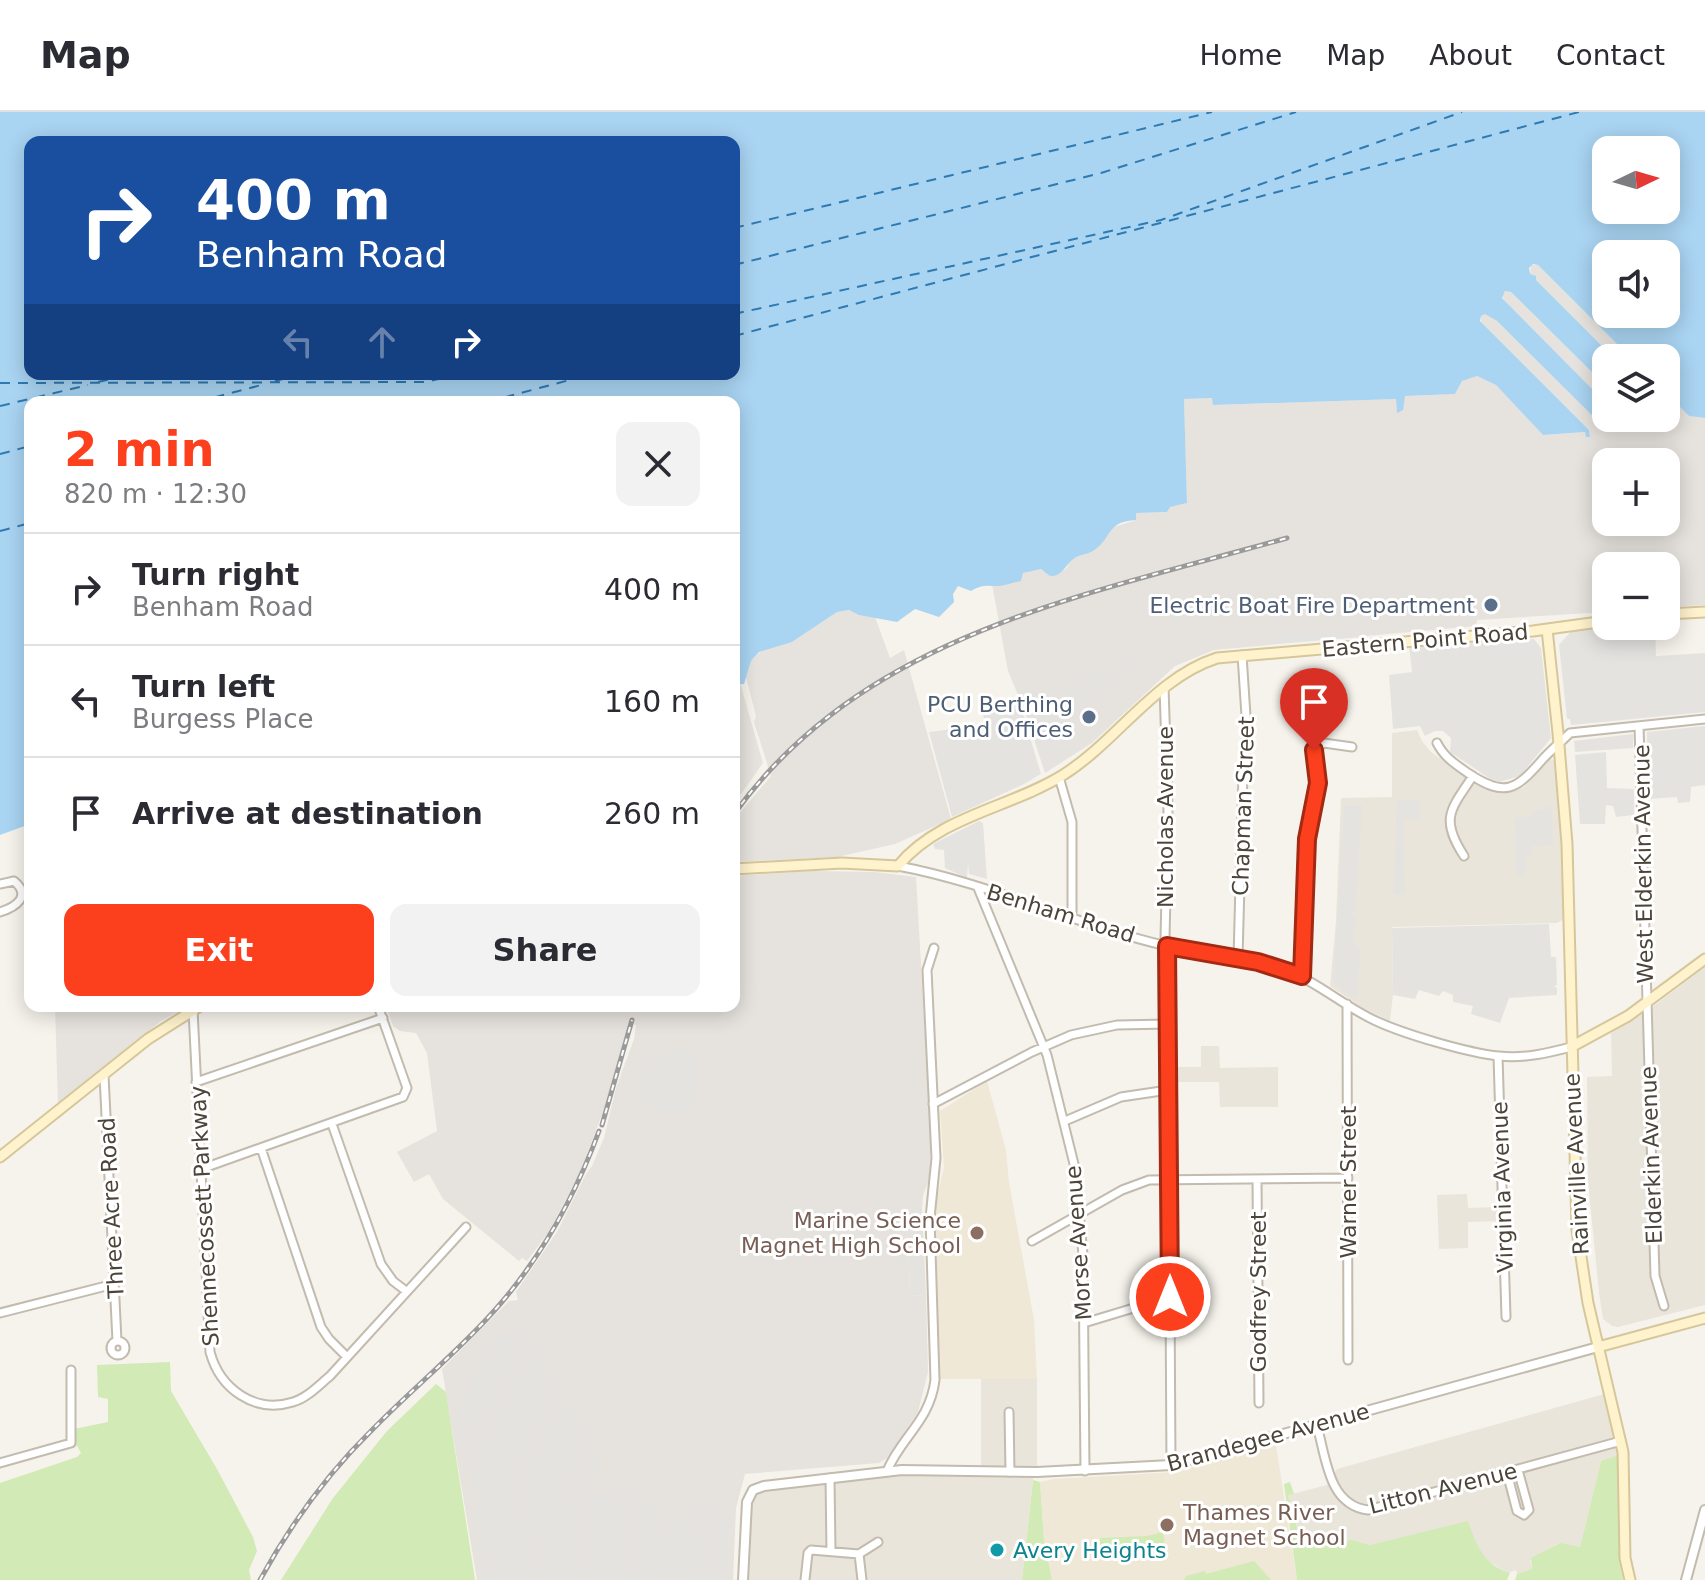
<!DOCTYPE html>
<html lang="en">
<head>
<meta charset="utf-8">
<style>
	body { margin:0; font-family:"DejaVu Sans",sans-serif; background:#f2f2f3; color:#2b2b33; height:100vh; display:flex; flex-direction:column; font-size:30px; white-space:nowrap }
	* { box-sizing:border-box; margin:0 }
	p { font-size:26px; color:#7c7c81 }
	.icon { flex:none; width:44px; height:44px; fill:none; stroke:currentColor; stroke-width:2; stroke-linecap:round; stroke-linejoin:round }
	.map { position:relative; flex:1; overflow:hidden }
	.sheet { position:absolute; left:24px; top:284px; width:716px; height:616px; display:flex; flex-direction:column; background:#fff; border-radius:16px; box-shadow:0 4px 20px #0003 }
	.sheet>* { flex:none }
	.banner { position:absolute; left:24px; top:24px; width:716px; height:244px; border-radius:16px; box-shadow:0 4px 20px #0003; background:#1a4fa0; color:#fff; overflow:hidden }
	.needle { width:52px; rotate:85deg }
	.fabs { position:absolute; left:1592px; top:24px; display:grid; gap:16px }
	.fabs a { display:grid; place-items:center; width:88px; height:88px; border-radius:16px; background:#fff; box-shadow:0 4px 20px #0003; font-size:40px }
	.pin { position:absolute; display:grid; place-items:center; width:68px; height:68px; color:#fff; margin:-82px -34px; border-radius:50% 50% 50% 0; rotate:-45deg; box-shadow:0 0 8px #0007 }
	.pin .icon { rotate:45deg }
	.me { position:absolute; width:88px; margin:-44px; rotate:0deg; stroke-linejoin:round; filter:drop-shadow(0 0 6px #0008) }
	.turn { display:flex; align-items:center; gap:28px; height:168px; padding:0 40px; font-size:36px }
	.turn .icon { width:104px; height:104px; stroke-width:2.5 }
	.turn b { display:block; font-size:56px; line-height:68px }
	.lanes { display:flex; align-items:center; height:76px; padding:0 40px; background:#0003; justify-content:center; gap:40px; direction:ltr }
	.lanes .off { opacity:.35 }
	.round { display:grid; place-items:center; flex:none; width:84px; height:84px; border-radius:16px; background:#f2f2f3 }
	.summary { display:flex; align-items:center; justify-content:space-between; height:136px; padding:0 40px }
	h1 { font-size:48px; font-weight:600; line-height:60px; color:#fc3f1d }
	.button { display:flex; gap:16px; margin-top:auto; padding:16px 40px }
	.button a { flex:1; height:92px; border-radius:16px; background:#fc3f1d; color:#fff; font-size:32px; font-weight:600; line-height:92px; text-align:center }
	.button a+a { background:#f2f2f3; color:#2b2b33 }
	ul { padding:0; list-style:none }
	li { display:flex; align-items:center; gap:24px; height:112px; padding:0 40px; border-top:2px solid #e1e1e2 }
	li div { flex:1 }
	li b { display:block; font-size:30px }
	li em { font-style:normal }
	header { display:flex; align-items:center; gap:48px; box-sizing:border-box; height:112px; padding:0 40px; background:#fff; border-bottom:2px solid #e1e1e2 }
	header strong { font-size:38px }
	nav { display:flex; gap:44px; margin-inline-start:auto; font-size:28px }
	.map>svg:first-child { display:block }
</style>
</head>
<body>
<header>
<strong>Map</strong>
<nav><a>Home</a><a>Map</a><a>About</a><a>Contact</a></nav>
</header>
<div class="map">
<svg width="1705" height="1468" viewBox="0 0 1705 1468">
	<rect width="100%" height="100%" fill="#f6f3ec"/>
	<path fill="#eae5da" d="M1417,618l5,11 10,12 48,32 17,7h14l13,-5 26,-28 5,1 6,59 3,100 -7,4 -165,4 1,68 -3,26 -27,-13 -33,-22 6,-65 5,-123 51,-1v-64z
		M1705,855v338l-87,22 -6,-1 -9,-7 -4,-26 -11,-112 -1,-104 25,-1 -1,-43 44,-28z
		M1201,934h18l1,22 58,-1v40h-58l-1,-25h-46v-15h28z
		M1467,1082l1,14 32,-1v14l-32,1v26l-29,1 -2,-54z
		M981,1267h56v89l-56,-1z
		M1608,1281l13,62 -20,6 -21,86 -23,-3 -27,16 2,9 -15,5 -1,-4 -8,3 -18,-11 -8,-8 -8,-14 -104,5 -21,-6 -4,12 -25,-10 -11,2 -10,-7 -11,-41 39,-10 10,-16z
		M894,1363l139,3 -11,102h-274l1,-73 7,-13 5,-4z"/>
	<path fill="#e6e2dd" fill-rule="evenodd" d="M1531,153h7l93,93h-17l-78,-78 -1,-4 -5,-2z
		M1506,179l5,1 95,94v17l-102,-103 -2,-5z
		M1485,202l12,7 105,103 1,-15h3v9h60v-25l23,23 16,2v187l-39,2v-41h-60v46l-129,8 -1,6 -262,24 -39,16 -83,77 -47,30 -20,-61 -17,-41 -16,-87 11,2 19,-6v-6l7,-3 12,-2 7,6 18,-6 6,-10 23,-9 16,-22 25,-8v-7l31,-1 3,-5 17,-4 -3,-104 29,-1 1,7 182,-6 1,13 6,-6 2,-10 50,-2 7,-13 15,-5 19,9 47,50 43,-3 4,5 -1,-7 -108,-108v-6zM1606,350h60v60h-60z
		M849,498l10,5 16,2 15,41 14,-8 47,169 -56,25 -58,13 -103,5v-42l37,-44 -17,-54 2,-6 -10,-39 5,-16 12,-12 29,-7 45,-30z
		M734,573l7,1 22,77 -29,41z
		M812,759l62,1 42,5 15,261 -2,42 -6,15 -1,14 -15,1 3,86 16,-1 2,77 -10,40 -31,46 -8,5 -134,11 -9,34 -3,72h-256l-35,-211 67,-68 9,-1 -2,-8 41,-60 29,-58 6,-8 12,-28 12,-50 18,-49 2,-14 -7,-2 -26,89 -25,65 -30,56 -21,28 -5,-3 -3,3 -76,-62 -14,-25 -15,8 -17,-30 40,-21 -10,-78 -11,-20 -16,-2 -7,-5 -7,-20h348v-130z
		M55,894h133l-27,15 -103,84z"/>
	<path fill="#efe8d6" d="M987,969l19,69 3,32 25,138 3,59h-98l-4,-175 9,-36 -4,-57z
		M1276,1333l21,135h-245l-8,-40 -4,-58 14,-3 121,-7z"/>
	<path fill="#d2eab5" d="M170,1250l1,29 46,78 36,68 4,14 -8,19 2,10h-251v-97l77,-26 4,-4 -6,-11 -1,-13 34,-7v-23l-10,-2 -1,-32z
		M436,1272l10,8 29,188h-194l52,-82 54,-67z
		M1619,1343l2,40 -2,65 4,20h-108l2,-6 15,-5 -1,-11 29,-15 20,4 21,-86z
		M1033,1368l7,2 4,58 8,40h-30z
		M1290,1370l4,12 -6,1 11,41 5,5h26l14,9 5,-11 21,6 98,-24c8,24 16,44 42,52l-3,7h-210l-13,-96z
		M1163,1420l3,22 -66,4v-20l47,-2z
		M1254,1449l17,19h-87l2,-4 19,-5 1,3z"/>
	<path fill="#e5e3e0" d="M1613,514h42l1,30 49,-3v59l-134,13 -1,-6h-3l-8,-74 13,-15z
		M1362,515l2,10 -93,7 -1,-9z
		M1534,527l7,9 10,90 -31,38 -21,6 -10,-4 -39,-26 1,-14 -8,-7h-8l-10,5 -5,-10 -27,3 -4,-54 23,-3 -3,-26z
		M1126,543l7,9 -74,65 18,23 -31,18 -19,-56 25,-19 8,6 2,-3 -3,-4 23,-22 15,-7 11,6z
		M1018,585l23,77 -17,10 -72,33 -23,-85 56,-7 -2,-11z
		M1705,614v59l-14,2 -1,15 -12,1 -1,-6 -29,2 -1,-67z
		M1633,622v14l-58,4 -1,-11z
		M1606,640l1,36 27,1v26l-18,2 -3,-11 -7,-1 -1,19h-25l-5,-69z
		M1397,687l23,2 1,19 -17,-1 1,75 -12,1z
		M1344,693h18l-6,105 -5,4 7,6 -5,13 2,13 6,3 -4,52 -24,-18z
		M1552,694l1,39 -21,1v9l-6,1v19h-10l-1,-57 17,-2 1,-5z
		M979,709l4,2 4,56 -18,-5 -1,-11 -1,15 -22,-10 -1,-18 -9,-1 -2,-5z
		M1549,812l2,33h5l1,28 -3,1 3,2v7l-48,3 -9,25 -29,-9 2,-8 -20,-4v-7l-10,-4 -4,5 -20,-6 -4,9 -22,-4 -1,-67z
		M660,937l36,3 2,4 -6,51h-4l-7,8 -29,-1 -5,-4 -12,-23 13,-29h10z
		M907,1097h15l4,86 -16,1z
		M522,1211l7,1 -6,8 5,4 -30,61 -4,-1 3,3 -15,33 -4,-2 -6,6 3,18 3,1 3,-4 -4,-3 23,-48 5,2 -4,-4 29,-60 6,1 4,6 -2,4 3,2 -2,6 3,2 4,-3 3,7 -2,3 4,2 -3,6h7l3,6 -2,4 4,3 -16,32 -4,-1 3,3 -24,50 1,19 -4,3 11,-2 -4,-1 -1,-18 23,-50 5,1 -4,-3 12,-24 4,2 3,-4 2,11 4,2 -2,5h5l4,6 -2,4 4,3 -2,5 3,2 2,-3 4,7 -2,5 3,3 -18,38 -4,-2v3l12,-1 -3,-5 14,-27 5,1 3,8 4,2 -9,17 -4,-1 -1,17 40,-3 25,10 5,11h5l11,63 -5,1v4h-27l-8,-48 4,-1v-5h-5l-4,-21 4,-4 -9,-4 -4,2h5l14,81h-49l-3,-16 5,-2 -1,-5h-4l-9,-52 4,-2 -1,-11 -4,-2 -9,3 5,2 11,63 -4,1v5h5l3,16h-49l-13,-77 4,-2 -1,-3 -11,4 5,1 14,77h-49l-12,-71 4,-2 -1,-8h-5l-1,-4 5,-1 -7,-34h-6l-6,-41 1,-12 35,-74 4,2 2,-4 10,5 3,-8 7,3z
		M722,1392l-1,13 6,1 -3,62h-18l3,-60 5,1 -1,-4 -18,5 5,1 6,36 -5,2 3,19h-24l-1,-5h-5l-9,-53 26,-5v-8l19,-4 3,6 2,-6z"/>
	<path fill="#a9d4f2" fill-rule="evenodd" d="M0,0h1705v306l-16,-2 -23,-23v-35h-35l-93,-93 -5,-1 -4,4 1,6 6,2v4l78,78h-8v28l-95,-94 -6,-1 -3,7 104,105v6l-4,3v13l-105,-104 -12,-7 -4,2 -1,5 109,109 1,7h-4l-1,-5 -42,3 -47,-50 -19,-9 -15,5 -7,13 -50,2 -2,14 -6,3 -1,-14 -183,6 -1,-7 -28,1 3,104 -17,4 -3,5 -31,1v7c-30,1 -24,19 -43,31 -7,4 -17,4 -22,10 -5,5 -11,16 -20,15 -4,-1 -7,-5 -10,-7l-18,4 -2,8c-7,1 -15,5 -22,5 -13,0 -16,-2 -28,5l-13,-5 -5,8 1,8 -15,15 -24,-8 -18,13 -38,-7 -10,-5 -12,2 -45,30 -33,10 -8,9 -7,23 -10,1v-283h-704v422l-30,11zM30,30h704v232h-704zM1606,38h60v60h-60zM1606,142h60v60h-60z"/>
	<g fill="none" stroke-linecap="round" stroke-linejoin="round">
		<path stroke="#2e7ab2" stroke-width="2" stroke-dasharray="10 8" stroke-linecap="butt" d="M734,116l478,-116
			M734,153l367,-92 195,-61
			M734,202l427,-94 301,-108
			M734,224l845,-224
			M275,269l28,-7
			M98,270l34,-8
			M0,271l425,-1 36,-8
			M197,290l68,-18
			M487,290l105,-28
			M0,294l88,-21
			M0,342l30,-8
			M0,419l30,-8"/>
		<defs>
			<path id="minor" d="M1164,575l4,121 -3,130 3,17 3,510
				M1639,614l16,550 9,30
				M1437,631c7,14 18,21 31,30 37,25 48,17 74,-13 9,-10 19,-18 28,-27l135,-14
				M1059,665l13,45v95
				M1464,744c-24,-37 -14,-46 9,-80
				M898,754c92,17 178,59 269,80 38,9 76,10 113,22 36,12 63,38 96,53 28,13 92,32 123,35 24,3 49,-3 72,-9
				M0,772l14,-3c18,15 2,26 -14,31
				M978,776l69,167 28,113 8,87 2,216
				M1238,846l5,-184 4,-43 -5,-76
				M1302,864l5,-137 11,-56 -4,-33 10,-7 28,4
				M1347,892l1,356
				M193,898l17,342c10,37 45,62 83,50 14,-4 26,-17 37,-26l136,-149
				M1498,944l8,261
				M104,963l13,266
				M196,970l187,-64
				M933,992l99,-52 39,-17 46,-10 51,-1
				M1065,1009l56,-24 47,-7
				M332,1012l49,140 12,17 13,10
				M261,1036l60,179 8,12 18,18
				M201,1057l202,-72 4,-9 -29,-82
				M1257,1068l2,223
				M1032,1129l90,-51 27,-10 199,-2
				M0,1201l114,-29
				M1084,1211l86,-26
				M111 1236a7 7 0 1 1 14 0a7 7 0 1 1-14 0Z
				M1009,1300l1,60
				M1317,1314c9,31 11,79 51,84l253,-69
				M0,1351l71,-20v-73
				M887,1359c14,-34 43,-50 48,-91l-5,-162 6,-60 -9,-188 7,-22
				M1507,1361l10,38 7,4 5,-5 -11,-40
				M830,1366l1,73
				M859,1442l3,26
				M805,1468l3,-27 3,-3 48,4 19,-12"/>
			<path id="tertiary" d="M743,1468l4,-78 6,-12 11,-4 138,-16 135,2 134,-7 427,-118
				M1686,1468l19,-70"/>
			<path id="secondary" d="M1666,502l39,-2
				M1547,517l11,104 9,111 10,386 11,73 35,149 2,106 5,22
				M734,757l108,-6 56,3c41,-50 112,-58 165,-91 54,-34 92,-97 154,-117l316,-27 73,-10
				M1571,935l57,-31 77,-57
				M0,1045l148,-118 52,-33
				M1598,1235l107,-29"/>
		</defs>
		<use href="#minor" stroke="#c2bbae" stroke-width="11"/>
		<use href="#tertiary" stroke="#c2bbae" stroke-width="12"/>
		<use href="#secondary" stroke="#d6c79b" stroke-width="13"/>
		<use href="#minor" stroke="#fff" stroke-width="7"/>
		<use href="#tertiary" stroke="#fff" stroke-width="8"/>
		<use href="#secondary" stroke="#fff3cd" stroke-width="9"/>
		<defs>
			<path id="rail" d="M734,702c131,-181 353,-219 553,-276
				M602,1013l30,-105
				M260,1468c30,-55 68,-107 113,-151 51,-52 111,-98 153,-158 31,-43 55,-91 73,-140"/>
		</defs>
		<use href="#rail" stroke="#9a9a9a" stroke-width="5"/>
		<use href="#rail" stroke="#fff" stroke-width="2" stroke-dasharray="6" stroke-linecap="butt"/>
	</g>
	<g fill="none" stroke-linecap="round" stroke-linejoin="round">
		<defs>
			<path id="route" d="M1170,1185l-3,-351 91,16 44,14 5,-137 11,-56 -4,-33"/>
		</defs>
		<use href="#route" stroke="#a42913" stroke-width="20"/>
		<use href="#route" stroke="#fc3f1d" stroke-width="14"/>
	</g>
	<g fill="#5c6f8a" stroke="#fff" stroke-width="3">
		<circle cx="1491" cy="493" r="8"/>
		<circle cx="1089" cy="605" r="8"/>
	</g>
	<g fill="#8d6e63" stroke="#fff" stroke-width="3">
		<circle cx="977" cy="1121" r="8"/>
		<circle cx="1167" cy="1413" r="8"/>
	</g>
	<circle fill="#0f9aa8" stroke="#fff" stroke-width="3" cx="997" cy="1438" r="8"/>
	<g text-anchor="middle" stroke-width="6" stroke-linejoin="round" paint-order="stroke">
		<g font-size="22" fill="#4e5e75" stroke="#fff" text-anchor="end">
			<text x="1475" y="501">Electric Boat Fire Department</text>
			<text x="1073" y="600">PCU Berthing<tspan x="1073" dy="25">and Offices</tspan></text>
		</g>
		<g font-size="22" fill="#4b4439" stroke="#fff">
			<text transform="translate(1425 528) rotate(-5)" y="8">Eastern Point Road</text>
			<text transform="translate(1243 694) rotate(-88)" y="8">Chapman Street</text>
			<text transform="translate(1165 705) rotate(-90)" y="8">Nicholas Avenue</text>
			<text transform="translate(1643 752) rotate(-91)" y="8">West Elderkin Avenue</text>
			<text transform="translate(1061 801) rotate(17)" y="8">Benham Road</text>
			<text transform="translate(1651 1043) rotate(-92)" y="8">Elderkin Avenue</text>
			<text transform="translate(1576 1052) rotate(-93)" y="8">Rainville Avenue</text>
			<text transform="translate(1348 1070) rotate(-90)" y="8">Warner Street</text>
			<text transform="translate(1502 1075) rotate(-92)" y="8">Virginia Avenue</text>
			<text transform="translate(111 1096) rotate(-93)" y="8">Three Acre Road</text>
			<text transform="translate(204 1104) rotate(-93)" y="8">Shennecossett Parkway</text>
			<text transform="translate(1078 1131) rotate(-94)" y="8">Morse Avenue</text>
			<text transform="translate(1258 1180) rotate(-90)" y="8">Godfrey Street</text>
			<text transform="translate(1268 1325) rotate(-15)" y="8">Brandegee Avenue</text>
			<text transform="translate(1443 1376) rotate(-14)" y="8">Litton Avenue</text>
		</g>
		<g font-size="22" fill="#785e54" stroke="#fff" text-anchor="end">
			<text x="961" y="1116">Marine Science<tspan x="961" dy="25">Magnet High School</tspan></text>
			<text x="1183" y="1408" text-anchor="start">Thames River<tspan x="1183" dy="25">Magnet School</tspan></text>
		</g>
		<g font-size="22" fill="#0d838f" stroke="#fff" text-anchor="start">
			<text x="1013" y="1446">Avery Heights</text>
		</g>
	</g>
</svg>
<div class="fabs">
<a><svg class="needle" viewBox="-14 -14 28 28"><path d="M0-13l5 13h-10z" fill="#e53935"/><path d="M0 13l5-13h-10z" fill="#7c7c81"/></svg></a>
<a><svg class="icon" aria-label="sound" viewBox="0 0 24 24"><path d="M4 9h4l5-4v14l-5-4H4zM17 9q2 3 0 6"/></svg></a>
<a><svg class="icon" aria-label="layers" viewBox="0 0 24 24"><path d="M12 4l9 5-9 5-9-5zM3 14l9 5 9-5"/></svg></a>
<a>+</a>
<a>−</a>
</div>
<div class="pin" style="left:1314px;top:638px;background:#d93025"><svg class="icon" aria-label="arrive" viewBox="0 0 24 24"><path d="M6 21V4h12l-3 4 3 4H6"/></svg></div>
<svg class="me" style="left:1170px;top:1185px" viewBox="-20 -20 40 40"><circle r="17" fill="#fc3f1d" stroke="#fff" stroke-width="3"/><path d="M0-11L8 9 0 5-8 9z" fill="#fff"/></svg>
<div class="banner">
<div class="turn"><svg class="icon" aria-label="right" viewBox="0 0 24 24"><path d="M7 20v-9h11M14 6l5 5-5 5"/></svg><div><b>400 m</b>Benham Road</div></div>
<div class="lanes"><svg class="icon off" aria-label="left" viewBox="0 0 24 24"><path d="M17 20v-9H6M10 6l-5 5 5 5"/></svg><svg class="icon off" aria-label="ahead" viewBox="0 0 24 24"><path d="M12 20V5M6 11l6-6 6 6"/></svg><svg class="icon" aria-label="right" viewBox="0 0 24 24"><path d="M7 20v-9h11M14 6l5 5-5 5"/></svg></div>
</div>
<section class="sheet">
<div class="summary"><div><h1>2 min</h1><p>820 m · 12:30</p></div><a class="round"><svg class="icon" aria-label="close" viewBox="0 0 24 24"><path d="M6 6l12 12M18 6L6 18"/></svg></a></div>
<ul>
<li><svg class="icon" aria-label="right" viewBox="0 0 24 24"><path d="M7 20v-9h11M14 6l5 5-5 5"/></svg><div><b>Turn right</b><p>Benham Road</p></div><em>400 m</em></li>
<li><svg class="icon" aria-label="left" viewBox="0 0 24 24"><path d="M17 20v-9H6M10 6l-5 5 5 5"/></svg><div><b>Turn left</b><p>Burgess Place</p></div><em>160 m</em></li>
<li><svg class="icon" aria-label="arrive" viewBox="0 0 24 24"><path d="M6 21V4h12l-3 4 3 4H6"/></svg><div><b>Arrive at destination</b></div><em>260 m</em></li>
</ul>
<div class="button"><a>Exit</a><a>Share</a></div>
</section>
</div>
</body>
</html>
